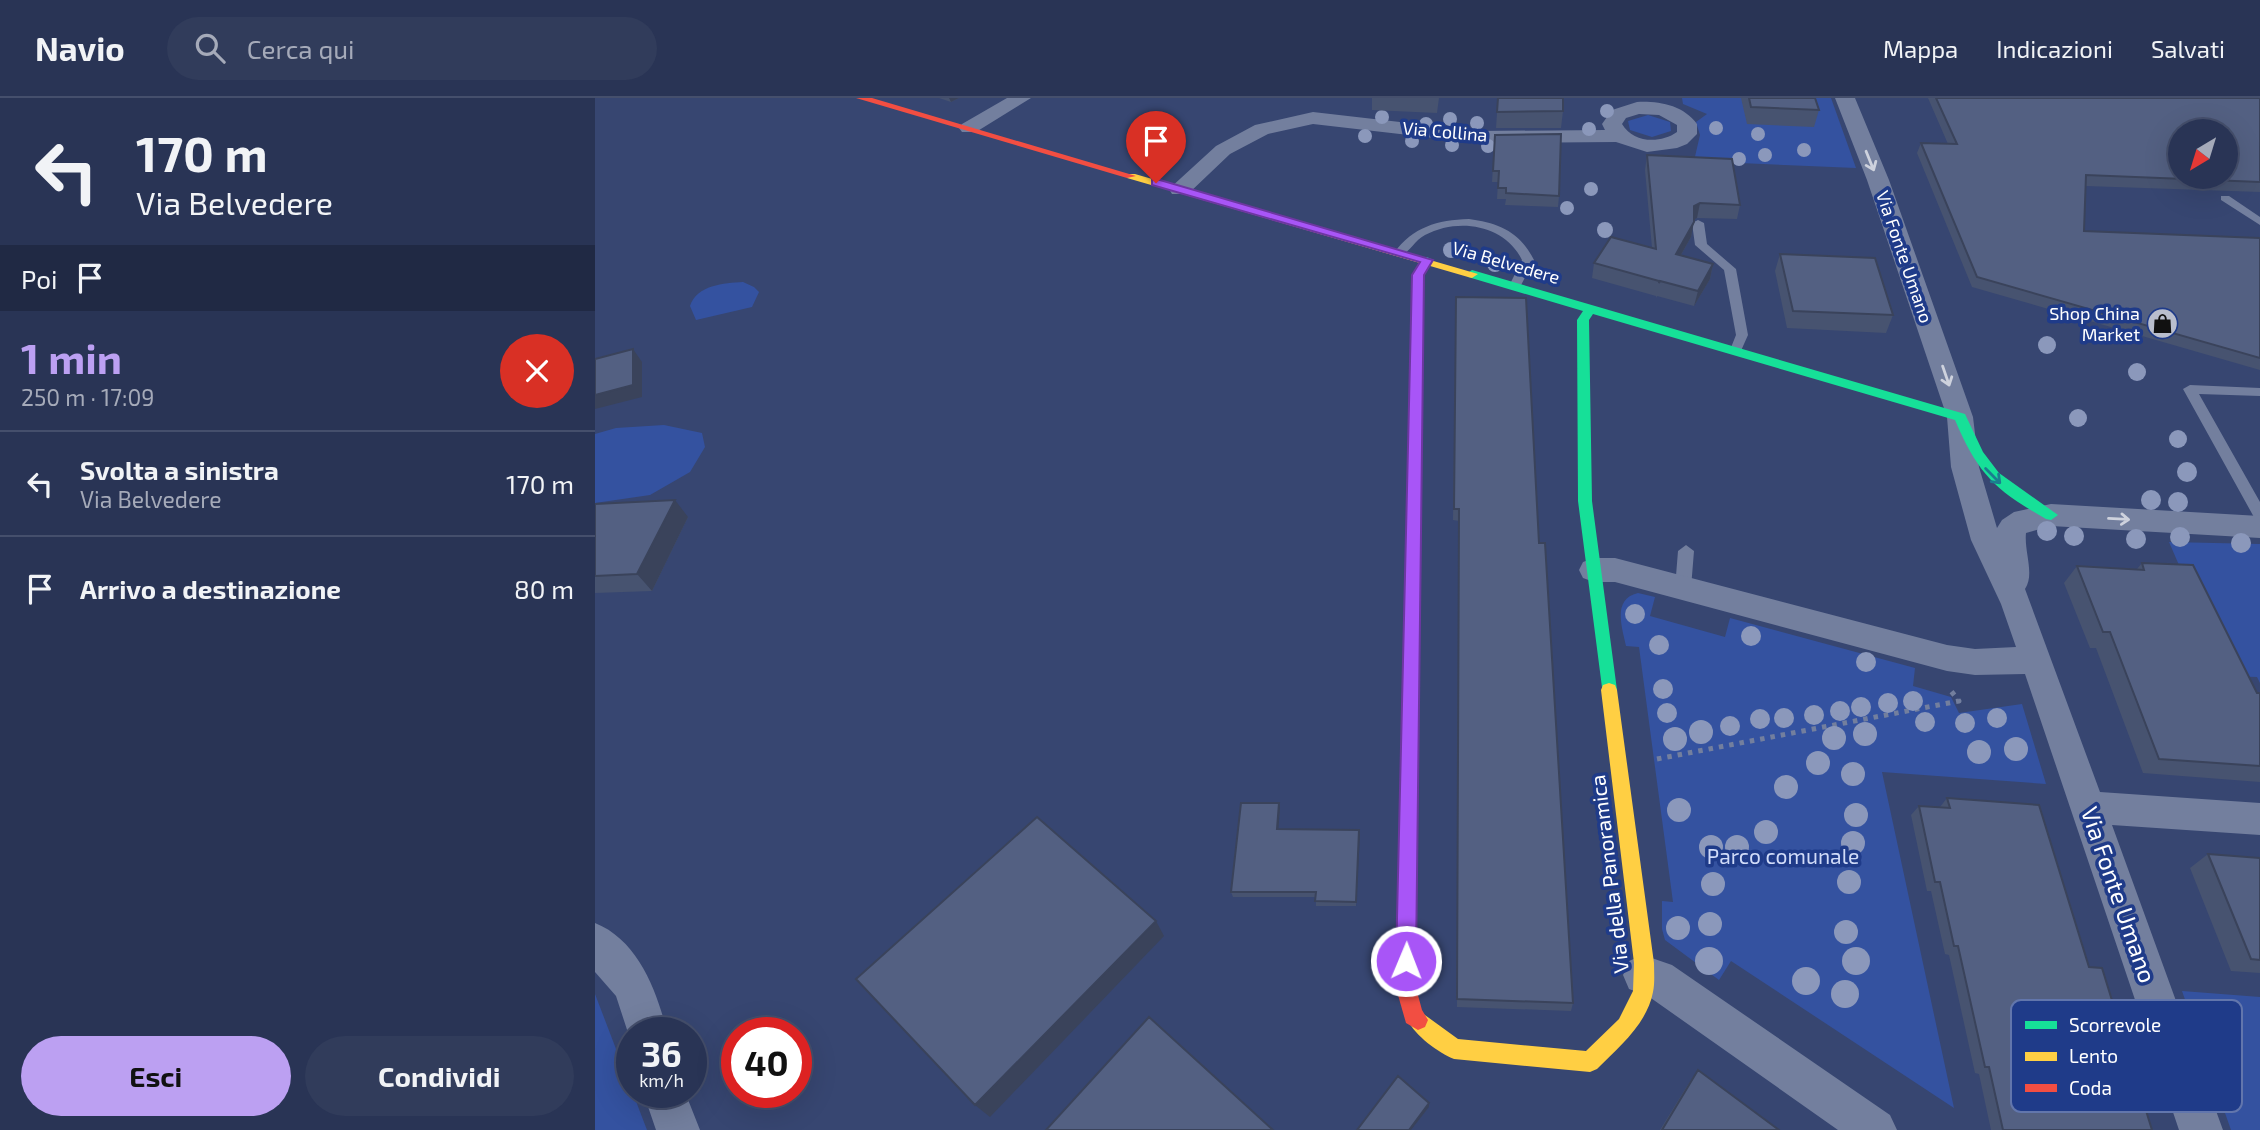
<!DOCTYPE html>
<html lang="it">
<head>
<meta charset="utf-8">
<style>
	body { margin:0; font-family:"Exo 2",sans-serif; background:#313c5b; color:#f1f3f6; height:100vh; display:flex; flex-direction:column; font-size:26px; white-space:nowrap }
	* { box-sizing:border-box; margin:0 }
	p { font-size:23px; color:#a5aab9 }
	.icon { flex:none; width:38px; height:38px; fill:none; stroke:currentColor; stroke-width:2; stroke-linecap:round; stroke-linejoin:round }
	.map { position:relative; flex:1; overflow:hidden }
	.side { display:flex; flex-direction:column; background:#293455; width:595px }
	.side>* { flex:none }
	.guide { background:#293455; color:#f1f3f6; overflow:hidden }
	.needle { width:46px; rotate:218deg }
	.buttons { position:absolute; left:1573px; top:21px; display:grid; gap:14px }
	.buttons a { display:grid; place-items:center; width:70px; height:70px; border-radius:50%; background:#293455; box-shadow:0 7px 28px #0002,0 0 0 2px #454f6c; font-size:35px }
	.speed { position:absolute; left:21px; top:919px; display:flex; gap:14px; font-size:35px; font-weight:700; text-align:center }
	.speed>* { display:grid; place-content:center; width:91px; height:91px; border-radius:50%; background:#293455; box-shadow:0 7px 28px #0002,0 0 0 2px #454f6c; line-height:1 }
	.speed small { font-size:18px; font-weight:400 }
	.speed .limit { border:10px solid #d22; background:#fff; color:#111 }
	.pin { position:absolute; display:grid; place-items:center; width:60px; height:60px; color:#fff; margin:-72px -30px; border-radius:50% 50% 50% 0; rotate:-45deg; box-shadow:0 0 7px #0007 }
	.pin .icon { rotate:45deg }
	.me { position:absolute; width:77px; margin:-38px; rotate:1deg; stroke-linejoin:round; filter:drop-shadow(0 0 5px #0008) }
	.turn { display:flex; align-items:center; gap:24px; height:147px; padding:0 21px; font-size:32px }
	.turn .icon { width:91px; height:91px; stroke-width:2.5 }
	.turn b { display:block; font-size:49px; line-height:60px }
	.then { display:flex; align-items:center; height:66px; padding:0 21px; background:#0003; gap:14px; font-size:26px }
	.round { display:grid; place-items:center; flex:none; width:74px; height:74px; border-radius:37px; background:#313c5b }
	.summary { display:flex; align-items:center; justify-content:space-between; height:119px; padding:0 21px }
	h1 { font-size:42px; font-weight:700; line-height:52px; color:#bca0f2 }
	.primary-button { display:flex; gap:14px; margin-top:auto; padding:14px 21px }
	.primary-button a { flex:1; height:80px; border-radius:42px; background:#bca0f2; color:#111; font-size:28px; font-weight:700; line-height:80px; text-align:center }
	.primary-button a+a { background:#313c5b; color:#f1f3f6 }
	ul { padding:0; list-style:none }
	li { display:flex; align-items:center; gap:21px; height:105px; padding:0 21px; border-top:2px solid #454f6c }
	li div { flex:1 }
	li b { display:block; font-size:26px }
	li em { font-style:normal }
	header { display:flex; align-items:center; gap:42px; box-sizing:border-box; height:98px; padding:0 35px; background:#293455; border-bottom:2px solid #454f6c }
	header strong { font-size:33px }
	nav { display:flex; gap:38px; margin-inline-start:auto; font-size:24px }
	.search { width:490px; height:63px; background:#313c5b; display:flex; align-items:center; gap:18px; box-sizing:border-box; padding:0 24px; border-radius:38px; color:#a5aab9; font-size:26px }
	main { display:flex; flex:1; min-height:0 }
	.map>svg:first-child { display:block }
</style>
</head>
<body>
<header>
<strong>Navio</strong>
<div class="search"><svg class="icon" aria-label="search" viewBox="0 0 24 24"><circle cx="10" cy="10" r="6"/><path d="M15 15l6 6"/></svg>Cerca qui</div>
<nav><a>Mappa</a><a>Indicazioni</a><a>Salvati</a></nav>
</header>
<main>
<section class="side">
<div class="guide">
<div class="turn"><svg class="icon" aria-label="left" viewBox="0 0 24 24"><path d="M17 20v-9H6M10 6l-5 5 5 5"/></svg><div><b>170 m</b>Via Belvedere</div></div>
<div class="then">Poi<svg class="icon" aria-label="arrive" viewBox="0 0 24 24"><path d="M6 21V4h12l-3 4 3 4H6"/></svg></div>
</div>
<div class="summary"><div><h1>1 min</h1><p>250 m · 17:09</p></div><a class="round" style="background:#d93025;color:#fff"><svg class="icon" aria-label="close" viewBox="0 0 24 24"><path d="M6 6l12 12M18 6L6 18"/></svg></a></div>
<ul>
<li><svg class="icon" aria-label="left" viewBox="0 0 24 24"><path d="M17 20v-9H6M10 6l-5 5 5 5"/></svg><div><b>Svolta a sinistra</b><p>Via Belvedere</p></div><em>170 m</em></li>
<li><svg class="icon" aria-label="arrive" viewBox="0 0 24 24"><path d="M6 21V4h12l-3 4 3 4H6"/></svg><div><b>Arrivo a destinazione</b></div><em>80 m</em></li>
</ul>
<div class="primary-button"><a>Esci</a><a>Condividi</a></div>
</section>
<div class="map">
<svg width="1665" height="1032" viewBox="0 0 1665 1032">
	<rect width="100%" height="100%" fill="#374671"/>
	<path fill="#3452a0" d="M1087,0h149l25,70 -162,-7 6,-26 -4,-13 11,-8 -24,-10z
		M1053,17l22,7 1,9 -19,6 -22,-7 -2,-9z
		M148,184l11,5 5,5 -7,15 -56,13 -6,-14c7,-21 34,-23 53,-24z
		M69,327l38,8 3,14 -15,25 -40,23 -55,8v-69l21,-6z
		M1574,444l91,2v139l-3,-6 -30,-1z
		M1043,495l17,4 -5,19 75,21 5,-19 185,50 -2,18 38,11 8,16 63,-9 24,80 -164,-12 72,336 -223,-147 -12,19 -54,-40 -3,-11v-28l11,1 -34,-255 -13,-1c-4,-19 -14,-47 12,-53z
		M1587,893l78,6v133h-29z
		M0,896l52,136h-52z"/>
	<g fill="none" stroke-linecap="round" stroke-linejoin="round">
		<path stroke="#737f9e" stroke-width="5" stroke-dasharray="4.5 6" stroke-linecap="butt" d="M1062,661l302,-58 -8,-10"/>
		<path fill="#737f9e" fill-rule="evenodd" d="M1626,98h8l31,21v8l-39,-25z
			M874,121c30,4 51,13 65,41l-15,29h-8l-2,-3 13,-26c-17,-35 -63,-43 -97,-25 -10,5 -15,17 -25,21l-6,-3c19,-26 43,-33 75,-34z
			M1103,122l6,3 3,21 29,25 12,66 -8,18h-8l-2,-3 6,-15 -12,-65 -29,-25 -3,-22z
			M1595,287l70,3v8l-61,-2 61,108v18l-5,-1 -72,-130z
			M1091,447l8,6 -3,37 -8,6 -8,-6 3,-37z"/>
		<path fill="#737f9e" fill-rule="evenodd" d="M412,0h24l-55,34h-14l-3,-4 3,-4z
			M1240,0h20l34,82 84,237 6,50 18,61 5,-8 12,-8 37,-8 209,12v22l-209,-12 -25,7c-2,19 9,41 -1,56l75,203 160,11v32l-148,-10 111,305h-44l-154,-456 -50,1 -28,-4 -332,-89h-21l-11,-4 -4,-8 4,-8 11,-4h21l332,87 28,4 41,-2 -15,-43 -30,-64 -20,-73 -4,-50 -80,-237z
			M1042,4c22,-1 46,3 60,22v10l-10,10 -10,4 -30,4 -31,-10 -138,1 -165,-19 -45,10 -38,20 -42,40h-16l-3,-5 47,-43 39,-21 58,-13 165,19 127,-1 -3,-6 10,-14zM1044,16l20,1 18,10v7c-17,12 -44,11 -55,-8l4,-6z
			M0,825c43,17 62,68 72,109h-35v13l-16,-49 -21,-24z
			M1048,857l29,10 218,150 7,15h-59l-190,-134 -19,-7 -6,-14 6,-14z
			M48,994h42l15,38h-44z"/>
		<path fill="#16e098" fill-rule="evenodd" d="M832,159l6,3 -9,15 -4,349 -2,4h-12l-2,-4 8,-349 11,-17z
			M877,172l493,144 18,38 16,21 59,42 -7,5 -5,-1c-51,-29 -68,-45 -91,-99l-362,-106 -4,6 3,181 25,189 -2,5 -6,2 -6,-2 -25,-194 -1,-181 6,-9 -115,-34 -2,-3z"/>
		<path fill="#ffcf43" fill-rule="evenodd" d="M532,76h8l343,100 -6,4 -4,-1 -341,-99z
			M1014,585l6,2 2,5 37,273c0,9 1,20 -1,29 -6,32 -34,55 -56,77l-7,3 -136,-13c-15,-6 -40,-24 -46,-39l3,-7 7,-3 40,29 128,12 33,-32 14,-28 1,-28 -33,-273 2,-5z"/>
		<path fill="#f24e42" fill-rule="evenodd" d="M261,0h16l264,78 -9,2z
			M817,520l6,2 2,4 -4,364 6,22 6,10 -3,7 -7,3 -12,-7 -10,-35 8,-364 2,-4z"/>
	</g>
	<g fill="#8b98bb">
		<circle cx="1012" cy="13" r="7"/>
		<circle cx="787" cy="19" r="7"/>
		<circle cx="855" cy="21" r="7"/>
		<circle cx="882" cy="25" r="7"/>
		<circle cx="831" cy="26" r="7"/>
		<circle cx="1121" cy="30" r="7"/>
		<circle cx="994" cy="31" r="7"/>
		<circle cx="1163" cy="36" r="7"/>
		<circle cx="770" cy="38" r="7"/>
		<circle cx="817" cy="43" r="7"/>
		<circle cx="857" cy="47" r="7"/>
		<circle cx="893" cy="48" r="7"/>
		<circle cx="1209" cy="52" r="7"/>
		<circle cx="1170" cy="57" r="7"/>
		<circle cx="1144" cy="61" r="7"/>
		<circle cx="996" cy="91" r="7"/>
		<circle cx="972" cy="110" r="7"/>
		<circle cx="1010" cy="132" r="8"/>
		<circle cx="856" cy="152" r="8"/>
		<circle cx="900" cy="166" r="8"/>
		<circle cx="1452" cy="247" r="9"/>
		<circle cx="1542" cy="274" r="9"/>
		<circle cx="1483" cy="320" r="9"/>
		<circle cx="1583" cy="341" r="9"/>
		<circle cx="1592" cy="374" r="10"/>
		<circle cx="1556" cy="402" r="10"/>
		<circle cx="1583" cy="404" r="10"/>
		<circle cx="1452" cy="433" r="10"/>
		<circle cx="1479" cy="438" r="10"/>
		<circle cx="1585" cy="439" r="10"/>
		<circle cx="1541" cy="441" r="10"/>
		<circle cx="1646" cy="445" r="10"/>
		<circle cx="1040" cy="516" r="10"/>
		<circle cx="1156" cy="538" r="10"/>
		<circle cx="1064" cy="547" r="10"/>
		<circle cx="1271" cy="564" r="10"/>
		<circle cx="1068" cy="591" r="10"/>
		<circle cx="1318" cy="603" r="10"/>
		<circle cx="1293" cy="605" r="10"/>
		<circle cx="1266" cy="609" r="10"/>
		<circle cx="1245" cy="613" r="10"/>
		<circle cx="1072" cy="615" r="10"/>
		<circle cx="1219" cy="617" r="10"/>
		<circle cx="1189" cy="620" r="10"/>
		<circle cx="1402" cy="620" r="10"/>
		<circle cx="1165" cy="621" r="10"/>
		<circle cx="1330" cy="624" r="10"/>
		<circle cx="1370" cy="625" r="10"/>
		<circle cx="1135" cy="628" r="10"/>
		<circle cx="1106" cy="634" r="12"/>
		<circle cx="1270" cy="636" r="12"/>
		<circle cx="1239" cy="640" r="12"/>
		<circle cx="1080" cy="641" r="12"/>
		<circle cx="1421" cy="651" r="12"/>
		<circle cx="1384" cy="654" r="12"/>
		<circle cx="1223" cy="665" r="12"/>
		<circle cx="1258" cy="676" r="12"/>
		<circle cx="1191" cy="689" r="12"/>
		<circle cx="1084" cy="712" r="12"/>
		<circle cx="1261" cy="717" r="12"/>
		<circle cx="1171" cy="734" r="12"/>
		<circle cx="1258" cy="745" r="12"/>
		<circle cx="1116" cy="749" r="12"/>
		<circle cx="1142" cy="749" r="12"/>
		<circle cx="1254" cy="784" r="12"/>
		<circle cx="1118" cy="786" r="12"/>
		<circle cx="1115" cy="826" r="12"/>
		<circle cx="1083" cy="830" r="12"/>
		<circle cx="1251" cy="834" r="12"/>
		<circle cx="1114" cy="863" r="14"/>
		<circle cx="1261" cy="863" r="14"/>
		<circle cx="1211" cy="883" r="14"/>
		<circle cx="1250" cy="896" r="14"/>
	</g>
	<path fill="#475370" d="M344,0h20l-8,4z
		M777,0h67l-2,15 -65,-3z
		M903,0l65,13 -2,17h-65z
		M1146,0h74l4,12 -5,17 -67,-3z
		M1333,0h332v94l-174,-6 -2,45 176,7v132l-288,-83 -55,-134 4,-10 27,1z
		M900,37l64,61 -1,11 -53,-2 1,-6h-9l1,-17h-6z
		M1052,57l93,50 -3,14 -40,-1 -3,1 -3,18 -10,18 32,9 -3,15 -16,27 -37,-10 -1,2v-2l-64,-18 2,-15 58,-15 -7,-78z
		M1185,156l113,61 -7,18 -99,-5 -12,-57z
		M861,199l83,246 34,460 -2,8 -114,-4 2,-486 -6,-1z
		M0,406l93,13 -36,74 -57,2z
		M1547,465l115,130h3v89l-117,-9 -47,-125h-6l-26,-65 13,-17 60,3z
		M1352,700l142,169 63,163h-161l-12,-56 -4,-1 -26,-118 -4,-1 -14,-63h-4l-16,-76 8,-9 21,1z
		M685,710l-2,21 81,1 -3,76h-40v-9h-83l-2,-5z
		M1613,756l52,4v115l-29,-2 -41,-103z
		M1103,972l81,60h-119l27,-44z"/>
	<path fill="#3a435b" d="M354,0h10l-8,4z
		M1105,105l-3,15 -6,3 3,-15z
		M1099,124l-3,15 -18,32 3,-15z
		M1118,166l-3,15 -16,27 4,-15z
		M38,251l9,13v35l-47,12v-14z
		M80,402l13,17 -36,74 -15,-17z
		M684,705l1,5 -2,26 -1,-5z
		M764,732l1,5 -4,71v-4z
		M561,823l8,15 -174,181 -15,-12z
		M834,1005v4l-18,23h-2z"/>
	<path fill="#536082" stroke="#3a435b" stroke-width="2" fill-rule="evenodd" d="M903,0h65v13l-66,1z
		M1154,0h66l4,12 -68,-3z
		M1341,0h324v84l-174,-7 -2,56 176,7v120l-283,-81 -56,-134 36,1zM1586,33h45v46h-45z
		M966,36l-2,62 -53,-3v-5h-8l1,-17h-6l2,-36z
		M1052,57l85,4 8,46 -40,-2 -6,3v16l-18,32 37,10 -15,27 -38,-10 -1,2v-2l-65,-18 17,-26 45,12z
		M1185,156l95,4 18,57 -100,-4z
		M861,199l70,1 13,245h6l28,460 -116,-4 2,-490h-5z
		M38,251v36l-38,10v-36z
		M80,402l-38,74 -42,2v-72z
		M1547,465l51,2 64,128h3v73l-101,-7 -49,-127h-7l-26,-66 67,4z
		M1352,700l92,7 50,162 13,1 50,162h-149l-14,-63h-4l-27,-121h-4l-14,-64h-5l-16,-76 31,2z
		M646,705h38l-2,26 82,1 -3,72 -41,-1 1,-9h-85z
		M442,719l119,104 -181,184 -119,-126z
		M1613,756l52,4v102l-9,-1z
		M554,919l124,113h-227z
		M1103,972l81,60h-117z
		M803,978l31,27 -20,27h-52z"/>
	<defs><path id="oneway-shaft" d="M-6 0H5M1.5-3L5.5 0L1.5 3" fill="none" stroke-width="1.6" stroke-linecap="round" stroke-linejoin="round" transform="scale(1.75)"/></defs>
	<g stroke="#ced2dd">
		<use href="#oneway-shaft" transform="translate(1275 63) rotate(68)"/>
		<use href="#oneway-shaft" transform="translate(1351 278) rotate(71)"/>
		<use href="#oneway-shaft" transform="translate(1524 421) rotate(3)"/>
	</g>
	<use stroke="#1b7d8f" href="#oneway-shaft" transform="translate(1398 378) rotate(45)"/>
	<path fill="#a855f7" stroke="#6d37a1" stroke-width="2" d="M557,82h8l273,80 -9,15 -8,686 -2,7 -8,3 -7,-3 -3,-7 16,-686 8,-13 -268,-77z"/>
	<defs>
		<symbol id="shop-disc" viewBox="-11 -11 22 22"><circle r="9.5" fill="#b9becd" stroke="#1f3b89"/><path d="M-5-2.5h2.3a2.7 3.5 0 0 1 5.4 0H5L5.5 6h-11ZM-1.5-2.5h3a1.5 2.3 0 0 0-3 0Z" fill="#111"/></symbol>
	</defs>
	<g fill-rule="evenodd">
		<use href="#shop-disc" x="1550" y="208" width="35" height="35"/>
	</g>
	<g text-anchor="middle" stroke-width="7" stroke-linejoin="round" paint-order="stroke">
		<g font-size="18" fill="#fff" stroke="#1f3b89">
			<text transform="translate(850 34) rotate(5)" y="6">Via Collina</text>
			<text transform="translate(1309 159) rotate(71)" y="6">Via Fonte Umano</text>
			<text transform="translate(911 165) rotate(16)" y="6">Via Belvedere</text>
		</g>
		<g font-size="18" fill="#fff" stroke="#1f3b89" text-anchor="end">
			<text x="1545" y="222">Shop China<tspan x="1545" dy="21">Market</tspan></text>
		</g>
		<g font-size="21" fill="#d0dbf8" stroke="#1f3b89">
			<text x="1188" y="766">Parco comunale</text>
		</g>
		<g font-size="21" fill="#fff" stroke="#1f3b89">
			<text transform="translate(1015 776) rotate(-97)" y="7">Via della Panoramica</text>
		</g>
		<g font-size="24" fill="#fff" stroke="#1f3b89">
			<text transform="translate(1523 797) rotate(71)" y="8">Via Fonte Umano</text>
		</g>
	</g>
	<rect x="1416" y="902" width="231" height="112" rx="10" fill="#1f3b89" stroke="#6276ac" stroke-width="2"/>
	<rect x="1430" y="923" width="32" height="8" fill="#16e098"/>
	<rect x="1430" y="954" width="32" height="9" fill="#ffcf43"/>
	<rect x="1430" y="986" width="32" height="8" fill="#f24e42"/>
	<g font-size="19" fill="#fff">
		<text x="1474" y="934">Scorrevole</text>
		<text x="1474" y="965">Lento</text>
		<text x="1474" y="997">Coda</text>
	</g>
</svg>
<div class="buttons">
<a><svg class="needle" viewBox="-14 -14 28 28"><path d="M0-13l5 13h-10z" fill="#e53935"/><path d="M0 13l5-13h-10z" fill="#a5aab9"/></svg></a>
</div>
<div class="speed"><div>36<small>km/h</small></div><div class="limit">40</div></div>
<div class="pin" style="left:561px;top:85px;background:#d93025"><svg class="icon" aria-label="arrive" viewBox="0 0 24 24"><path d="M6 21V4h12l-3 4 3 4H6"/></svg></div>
<svg class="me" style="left:811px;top:863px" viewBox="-20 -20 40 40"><circle r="17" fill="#a855f7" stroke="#fff" stroke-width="3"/><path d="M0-11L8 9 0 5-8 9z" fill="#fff"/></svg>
</div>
</main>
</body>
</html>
